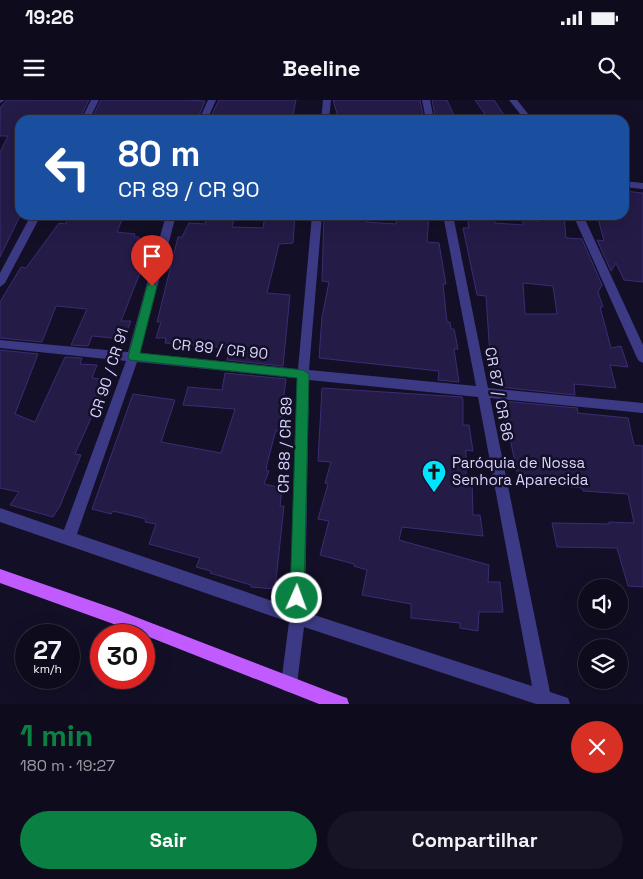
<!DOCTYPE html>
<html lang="pt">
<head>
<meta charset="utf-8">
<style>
	body { margin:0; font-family:"Space Grotesk",sans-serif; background:#171425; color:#f1f3f6; height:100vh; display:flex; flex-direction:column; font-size:19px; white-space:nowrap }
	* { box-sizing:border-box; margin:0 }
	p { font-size:16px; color:#9b9ba3 }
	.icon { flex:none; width:28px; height:28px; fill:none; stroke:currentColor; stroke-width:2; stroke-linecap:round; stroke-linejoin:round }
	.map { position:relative; height:604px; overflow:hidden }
	.details { display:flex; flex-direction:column; background:#0e0b1c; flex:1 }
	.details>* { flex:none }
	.guide { position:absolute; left:15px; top:15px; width:614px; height:105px; border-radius:15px; box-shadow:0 5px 20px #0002,0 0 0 1px #2e2b3b; background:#1a4fa0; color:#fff; overflow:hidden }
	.fabs { position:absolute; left:578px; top:479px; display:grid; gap:10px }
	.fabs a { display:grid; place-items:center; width:50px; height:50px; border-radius:50%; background:#0e0b1c; box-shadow:0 5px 20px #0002,0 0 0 1px #2e2b3b; font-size:25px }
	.speed { position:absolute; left:15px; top:524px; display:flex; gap:10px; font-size:25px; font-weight:700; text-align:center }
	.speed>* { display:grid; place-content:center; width:65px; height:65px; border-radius:50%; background:#0e0b1c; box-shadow:0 5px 20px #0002,0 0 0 1px #2e2b3b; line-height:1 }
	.speed small { font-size:12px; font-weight:400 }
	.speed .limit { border:8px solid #d22; background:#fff; color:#111 }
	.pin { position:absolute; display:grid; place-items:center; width:42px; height:42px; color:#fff; margin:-51px -21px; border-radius:50% 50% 50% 0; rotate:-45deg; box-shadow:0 0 5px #0007 }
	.pin .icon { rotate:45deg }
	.me { position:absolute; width:55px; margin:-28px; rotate:2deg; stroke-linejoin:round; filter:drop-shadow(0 0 4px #0008) }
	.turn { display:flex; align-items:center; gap:18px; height:105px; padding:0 20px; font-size:22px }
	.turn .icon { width:65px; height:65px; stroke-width:2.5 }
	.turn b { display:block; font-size:35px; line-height:42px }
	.round { display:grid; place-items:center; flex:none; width:52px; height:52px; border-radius:26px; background:#171425 }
	.overview { display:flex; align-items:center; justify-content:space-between; height:85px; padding:0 20px }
	h1 { font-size:30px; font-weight:700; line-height:38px; color:#0b8043 }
	.cta { display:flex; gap:10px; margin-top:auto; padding:10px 20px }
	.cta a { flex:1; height:58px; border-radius:30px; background:#0b8043; color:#fff; font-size:20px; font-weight:700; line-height:58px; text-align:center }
	.cta a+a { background:#171425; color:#f1f3f6 }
	.status { display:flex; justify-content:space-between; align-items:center; height:35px; padding:0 25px; background:#0e0b1c; direction:ltr }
	.status svg { height:14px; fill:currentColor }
	header { display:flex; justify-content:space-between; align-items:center; height:65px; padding:0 20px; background:#0e0b1c; font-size:22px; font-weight:700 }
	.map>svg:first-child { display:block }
</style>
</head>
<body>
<div class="status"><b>19:26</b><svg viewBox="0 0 49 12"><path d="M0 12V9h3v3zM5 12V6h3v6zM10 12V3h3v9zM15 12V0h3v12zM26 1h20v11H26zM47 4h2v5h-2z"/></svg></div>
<header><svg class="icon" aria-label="menu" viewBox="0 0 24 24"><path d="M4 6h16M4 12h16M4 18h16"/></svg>Beeline<svg class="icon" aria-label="search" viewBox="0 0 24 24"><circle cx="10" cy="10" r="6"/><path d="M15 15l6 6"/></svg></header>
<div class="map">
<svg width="643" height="604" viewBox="0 0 643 604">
	<rect width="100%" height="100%" fill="#130f26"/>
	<path fill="#241b47" stroke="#3b2d73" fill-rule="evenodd" d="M7,0h82l-10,20h-59v96l-20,41v-105l8,-16h-8v-28z
		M101,0h84l20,1 -8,19h-106z
		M219,0h77l-4,20 -27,-6 -2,6h-54z
		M333,0h87l4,20h-85z
		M432,0h15l9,20h-20z
		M475,0h19l12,18 -17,2z
		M624,91l19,2v89l-19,-2 -8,-17 -5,8 -14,-31 7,1 -6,-23 22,1 -1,-4h5z
		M67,115h57l-7,17 18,2 -1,3h5l-4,12 14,1 -28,71h10l-7,18 -32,-3 -4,10 -17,-1 16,-36 -31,-3 -14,36 -42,-4v-36l21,-35 5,1 33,-45 7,1z
		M208,115h27l-3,12 31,1 2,-13h30l-2,28 -14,1 -12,49 23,2 -7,71 -56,-6 2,-12 -64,-5 1,-5h-10l5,-16h-4l21,-85h4l7,-14 16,1z
		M324,115h43l-1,7 30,2 1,-9h32l-2,27 12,1 7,41h-3l4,38h3l1,7h3l4,20h-4l5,33 -21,-2 1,-9 -120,-13 3,-41 7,-35 -7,-1z
		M467,115h25l3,8 28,2v-5l16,1 -1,-6h26l2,23 16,1 20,46 -4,7 5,15h-3l11,41 10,-2 7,21 -18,-2 6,23 -42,-4 1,11 -76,-8 -9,-31 -4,-60 -9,-1 -14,-67h6zM523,183l30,3 4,28h-32z
		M0,250l38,4 -23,60 20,8 30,-65 17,1 -2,6 17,1 -5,13 16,2 -33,74 6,1 -21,51 -7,11 -43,-12 9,-13 -19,-4z
		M225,273l61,6 -7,53 -3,-2 -9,34 -1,6 3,1 -5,13 18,4 -2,18h4l-9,83 -24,-2v-2l-41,-12 1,-2 -15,-4 4,-9 -51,-14 7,-20 -11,-2 1,-3 -33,-8 -2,3 -19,-5 41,-115 42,6 -14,42 60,11 14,-44 -52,-4 5,-18 34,3z
		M322,288l140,9 1,3v25h6l4,26 -7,-1v29h6l1,36h7l3,21 -81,-9 -3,13 90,25 -1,17h12l3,30h-24l-1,19 -18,-3v-5l-49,-5v-14l-49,-9 5,-25 -13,-4v-2l-34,-9 9,-34 -11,-2 10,-35 -3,-1 6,-21 -13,-1z
		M502,301l75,7 1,5 50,5 6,27 9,1v141l-15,-1 -11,-38 -60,-1 -5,-24 57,1v-2l25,1 -6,-29 -45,-3 -1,-3 -63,-7z"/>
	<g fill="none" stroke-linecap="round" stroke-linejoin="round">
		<path fill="#3d3a85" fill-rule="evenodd" d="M0,0h5l-5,3z
			M91,0h8l-10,20h-8z
			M208,0h8l-9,20h-8z
			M323,0h8l-2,20h-8z
			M422,0h8l4,20h-8z
			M509,0h8l16,20h-8z
			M624,81l19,2v6l-19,-2z
			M31,115h10l-36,68 -5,4v-14z
			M166,115h10l-36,138 158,16 14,-154h10l-13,155 167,16 -33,-171h10l35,173 155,15v10l-153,-15 60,294 18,6 2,6h-34l-232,-77 -7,57 -2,6 -6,2 -6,-2 -2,-6 8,-62 -289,-100v-14l64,22 62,-169 -126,-13v-8l128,12zM137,262l160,16 -7,229 -213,-73zM309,280l169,17 54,289 -227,-74z
			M573,115h10l60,130v18l-4,-2 -2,-3z"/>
		<path fill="#c25bff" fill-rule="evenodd" d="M0,469l115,40 226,87 6,2 2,6h-30l-175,-69 -144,-52z"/>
	</g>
	<path fill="#0b8043" stroke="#07532c" d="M152,182l5,4 -17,67 163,17 6,4 -5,224 -2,5 -5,2 -5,-2 -2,-5 7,-220 -167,-18 -2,-3 19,-71z"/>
	<defs>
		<symbol id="church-pin" viewBox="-11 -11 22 30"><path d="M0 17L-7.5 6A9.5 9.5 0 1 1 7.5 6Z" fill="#00e5ff" stroke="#130f26"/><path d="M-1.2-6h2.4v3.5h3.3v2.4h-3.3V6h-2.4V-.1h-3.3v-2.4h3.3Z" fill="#111"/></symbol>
	</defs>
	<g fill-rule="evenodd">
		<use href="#church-pin" x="420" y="358" width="28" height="38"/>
	</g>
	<g text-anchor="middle" stroke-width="5" stroke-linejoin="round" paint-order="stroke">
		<g font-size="15" fill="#d9d4ff" stroke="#130f26">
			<text transform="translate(220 249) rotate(6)" y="5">CR 89 / CR 90</text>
			<text transform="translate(109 273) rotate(-72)" y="5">CR 90 / CR 91</text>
			<text transform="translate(499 294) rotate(79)" y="5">CR 87 / CR 86</text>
			<text transform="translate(285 345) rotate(-88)" y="5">CR 88 / CR 89</text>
		</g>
		<g font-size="15" fill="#d9d4ff" stroke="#130f26" text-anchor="start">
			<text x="452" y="368">Paróquia de Nossa<tspan x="452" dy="17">Senhora Aparecida</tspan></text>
		</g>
	</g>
</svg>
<div class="fabs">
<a><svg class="icon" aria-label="sound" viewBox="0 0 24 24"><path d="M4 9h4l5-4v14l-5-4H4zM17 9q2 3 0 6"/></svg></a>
<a><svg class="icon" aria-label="layers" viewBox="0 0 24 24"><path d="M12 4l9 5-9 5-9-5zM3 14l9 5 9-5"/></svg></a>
</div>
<div class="speed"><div>27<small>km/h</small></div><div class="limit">30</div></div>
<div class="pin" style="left:152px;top:186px;background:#d93025"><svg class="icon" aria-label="arrive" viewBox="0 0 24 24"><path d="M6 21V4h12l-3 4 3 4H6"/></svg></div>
<svg class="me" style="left:297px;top:498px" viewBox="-20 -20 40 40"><circle r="17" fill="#0b8043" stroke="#fff" stroke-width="3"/><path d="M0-11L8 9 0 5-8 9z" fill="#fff"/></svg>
<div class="guide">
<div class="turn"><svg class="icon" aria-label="left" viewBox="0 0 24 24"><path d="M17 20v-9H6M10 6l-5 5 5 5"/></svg><div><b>80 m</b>CR 89 / CR 90</div></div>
</div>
</div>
<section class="details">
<div class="overview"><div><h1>1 min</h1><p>180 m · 19:27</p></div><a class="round" style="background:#d93025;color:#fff"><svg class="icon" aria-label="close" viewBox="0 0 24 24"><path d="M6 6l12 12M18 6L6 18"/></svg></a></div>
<div class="cta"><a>Sair</a><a>Compartilhar</a></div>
</section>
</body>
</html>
